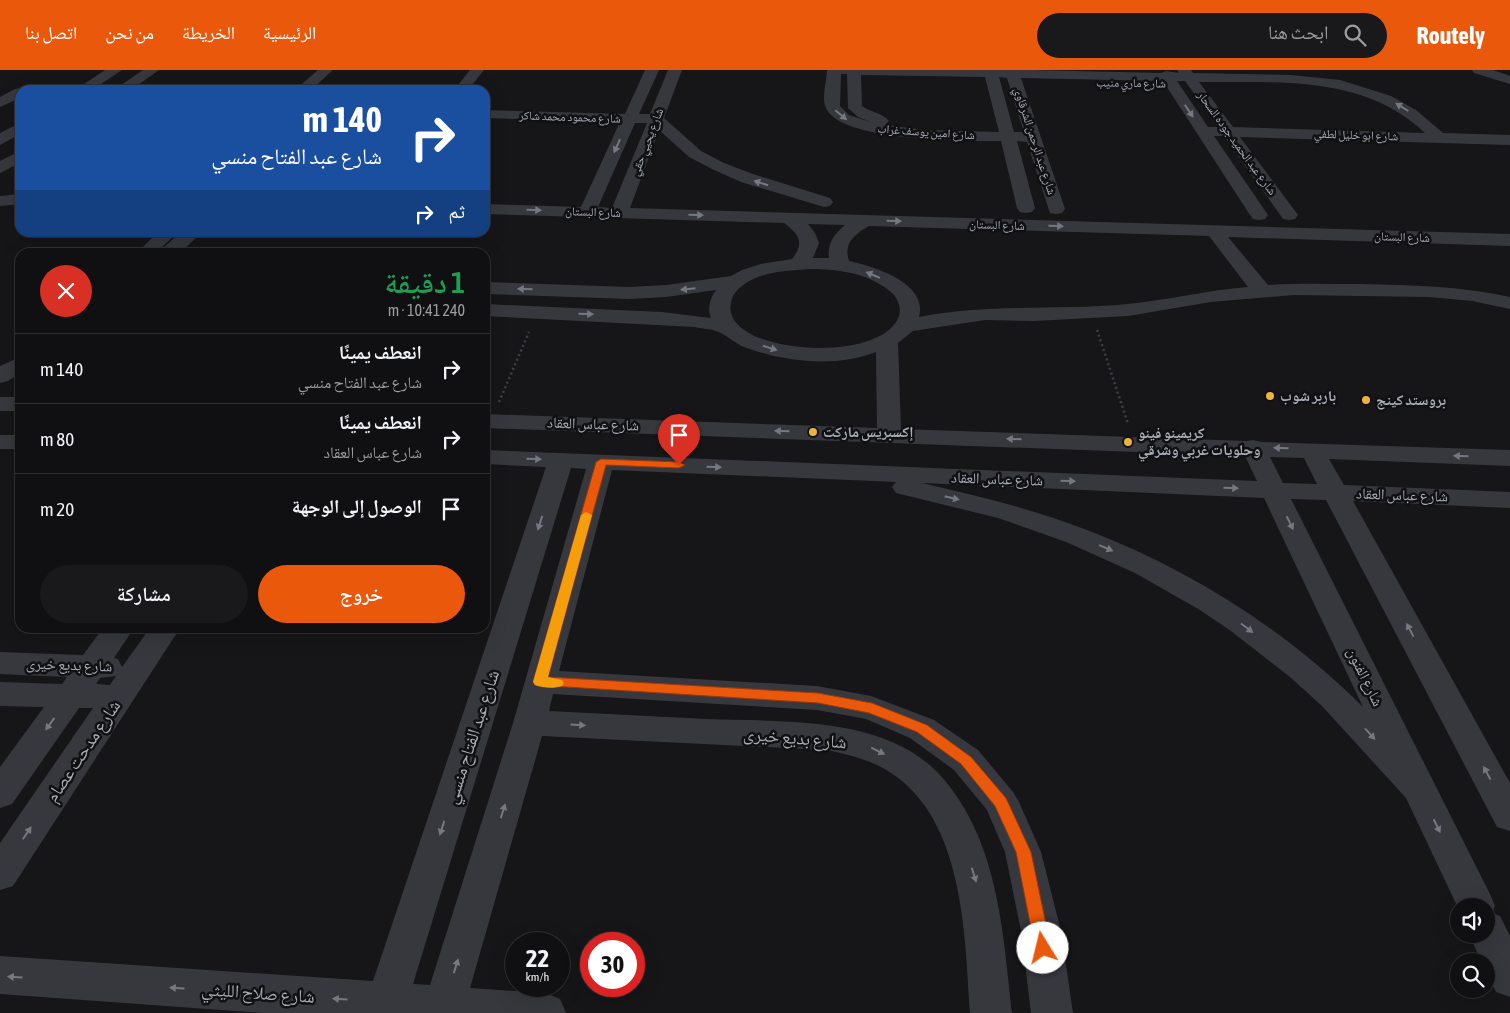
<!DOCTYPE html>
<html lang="ar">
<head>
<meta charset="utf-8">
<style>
	body { margin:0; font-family:"Asap Condensed","Noto Naskh Arabic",sans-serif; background:#19191b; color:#f1f3f6; direction:rtl; height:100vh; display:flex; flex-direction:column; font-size:19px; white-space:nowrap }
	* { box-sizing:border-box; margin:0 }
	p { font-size:16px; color:#9c9d9f }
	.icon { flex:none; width:28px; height:28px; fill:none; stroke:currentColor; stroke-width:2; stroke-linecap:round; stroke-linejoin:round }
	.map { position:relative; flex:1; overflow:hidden; direction:ltr }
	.details { position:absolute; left:15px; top:178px; width:475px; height:385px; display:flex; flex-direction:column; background:#101012; border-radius:15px; box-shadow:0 5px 20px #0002,0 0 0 1px #303032; direction:rtl }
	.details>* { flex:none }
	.top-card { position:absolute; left:15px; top:15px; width:475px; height:152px; border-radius:15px; box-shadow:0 5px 20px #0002,0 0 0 1px #303032; direction:rtl; background:#1a4fa0; color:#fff; overflow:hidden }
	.controls { position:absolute; left:1450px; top:828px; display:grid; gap:10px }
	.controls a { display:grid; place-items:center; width:45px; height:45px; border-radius:50%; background:#101012; box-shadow:0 5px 20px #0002,0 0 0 1px #303032; font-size:25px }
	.speed { position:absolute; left:505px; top:862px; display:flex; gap:10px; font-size:25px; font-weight:700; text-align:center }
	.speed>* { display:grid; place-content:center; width:65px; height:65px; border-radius:50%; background:#101012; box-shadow:0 5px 20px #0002,0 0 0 1px #303032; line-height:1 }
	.speed small { font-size:12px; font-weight:400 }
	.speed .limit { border:8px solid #d22; background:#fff; color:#111 }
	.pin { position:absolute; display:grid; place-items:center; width:42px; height:42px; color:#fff; margin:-51px -21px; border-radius:50% 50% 50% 0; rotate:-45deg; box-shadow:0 0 5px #0007 }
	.pin .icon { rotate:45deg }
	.me { position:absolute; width:55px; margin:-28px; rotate:351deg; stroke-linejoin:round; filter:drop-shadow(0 0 4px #0008) }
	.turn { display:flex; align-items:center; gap:18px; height:105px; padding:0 25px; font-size:22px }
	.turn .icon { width:65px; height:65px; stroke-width:2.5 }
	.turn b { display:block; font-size:35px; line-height:42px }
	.then { display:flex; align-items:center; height:48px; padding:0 25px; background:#0003; gap:10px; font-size:19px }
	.round { display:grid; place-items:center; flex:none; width:52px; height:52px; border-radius:26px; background:#19191b }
	.overview { display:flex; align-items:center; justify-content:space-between; height:85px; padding:0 25px }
	h1 { font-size:30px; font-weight:600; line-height:38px; color:#1e9e55 }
	.action { display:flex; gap:10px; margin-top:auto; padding:10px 25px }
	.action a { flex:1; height:58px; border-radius:30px; background:#ea580c; color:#fff; font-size:20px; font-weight:600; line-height:58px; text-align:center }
	.action a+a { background:#19191b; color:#f1f3f6 }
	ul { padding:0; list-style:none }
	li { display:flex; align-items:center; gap:15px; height:70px; padding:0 25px; border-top:1px solid #303032 }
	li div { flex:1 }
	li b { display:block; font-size:19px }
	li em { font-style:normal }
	header { display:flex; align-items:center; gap:30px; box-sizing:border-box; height:70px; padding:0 25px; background:#ea580c; color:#fff }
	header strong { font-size:24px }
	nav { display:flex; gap:28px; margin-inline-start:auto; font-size:18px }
	.search { width:350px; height:45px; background:#19191b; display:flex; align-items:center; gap:12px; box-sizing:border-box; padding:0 18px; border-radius:28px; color:#9c9d9f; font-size:19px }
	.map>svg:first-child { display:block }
</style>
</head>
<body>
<header>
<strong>Routely</strong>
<div class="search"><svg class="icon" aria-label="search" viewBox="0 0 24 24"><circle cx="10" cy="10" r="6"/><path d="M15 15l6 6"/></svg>ابحث هنا</div>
<nav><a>الرئيسية</a><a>الخريطة</a><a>من نحن</a><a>اتصل بنا</a></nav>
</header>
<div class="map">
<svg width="1510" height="943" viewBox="0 0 1510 943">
	<rect width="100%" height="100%" fill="#161618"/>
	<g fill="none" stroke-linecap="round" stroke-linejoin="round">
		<path stroke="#3d3f44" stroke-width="2.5" stroke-dasharray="2 3" stroke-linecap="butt" d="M1097,260l31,94
			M499,332l30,-70"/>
		<path fill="#37383d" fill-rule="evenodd" d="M105,0h17l-30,20h-17z
			M143,0h16l-28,20h-17z
			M318,0h15l-22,20h-16z
			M470,0h14l-16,20h-14z
			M645,0h14l-20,44h11l18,-44h14l-18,48 37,33 23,12 29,11 77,24 3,4 -3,4 -6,1 -83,-25 -29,-13 -23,-12 -30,-27 -29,78 880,26v12l-282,-9 40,48c31,-2 61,-1 92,-1 52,1 99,2 150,13v12l-38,-8 -43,-4 -135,-2 -83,7 -83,14 -94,5 -49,-1 -72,11 -15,12 3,86 346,12 6,-1 8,2 249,8v16l-181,-7 15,26 166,7v16l-157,-7 157,282v48l-13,-4 -171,-327 -35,-1 199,395 5,12 -3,7 8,3 10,20v61l-14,-5 -10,-21v-10h-5l-12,-27h17v-28h-27v4l-53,-112 -84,-92 -32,-29 -59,-46 -31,-21 -65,-37 -69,-31 -68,-24 -102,-25 -4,-6 4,-5 -284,-12 -53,201 258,15 54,10 63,24 44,30 35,42 6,10 22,50 20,79 12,82h-42l-10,-82 -16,-79 -18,-42 -33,-40 -44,-32 -44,-19 -49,-9 -264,-16 -4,17c52,3 105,5 158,8 74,3 178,-4 233,56 58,64 63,156 72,238h-42c-5,-77 -6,-193 -79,-240 -19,-13 -42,-18 -64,-23l-285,-14 -72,252 75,5 15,6 6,14h-302l-264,-19v-38l373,25 173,-514 -61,-3v-14l772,31 -12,-25 -760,-28v-14l392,14 -1,-76c-42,16 -91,10 -132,-5 -8,-3 -15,-10 -23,-14 -7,-4 -18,-4 -26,-6l-210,-11v-12l177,8 49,6c-4,-9 -1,-20 5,-28l-50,7 -37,2 -144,-5v-12l144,5 37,-2 65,-9 11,-6 19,-6 31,-5c13,-16 7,-25 -8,-36l-299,-9v-10l96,3 39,-85 -135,-4v-8l140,4zM635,53h12l-35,85 -14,-1zM808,154l37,1c-11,9 -18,19 -16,33h-16l6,-15 -4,-10zM869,156l340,10 39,51c-40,3 -80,13 -120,17 -70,7 -140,-1 -209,13 10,-34 -46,-51 -70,-56 -6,-18 6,-27 20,-35zM809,199c29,0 63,4 85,26 5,6 7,14 5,21 -17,50 -179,38 -168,-13 1,-4 1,-6 4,-10 17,-21 48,-22 74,-24zM1270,387l34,1 13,26 -34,-1zM571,398l15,1 -73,254 -83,262 -17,-1zM922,413l342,15 99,209c-78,-78 -174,-138 -276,-177 -54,-21 -109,-34 -165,-47z
			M827,0h207l127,3 5,-2 13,2 -2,-3h14l2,3 98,2 49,5 51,16 25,14 27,23 67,2v10l-270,-8 58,78 -3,4 -6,1 -6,-1 -59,-83h-10l54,79 -3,4 -6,1 -6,-1 -3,-4 -87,-134 -142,-3 44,131 -3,4 -6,1 -6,-1 -23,-71 -10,-1 18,67 -3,4 -6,1 -6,-1 -3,-4 -16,-67c-34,0 -160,1 -175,-33 -5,-11 1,-27 1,-38zM841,4h6l1,34 10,9 15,6 -24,-8 -9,-9zM861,5l124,2 14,55 -74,-2 -40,-5 4,-4c-6,-8 -19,-9 -27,-15zM999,7l8,1 17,54h-10zM1177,11h8l33,46h-10zM1199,12c79,1 164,-8 226,51l-192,-6z
			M1472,0h21l17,6v8l-36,-11z
			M27,16h40l5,1 2,3h-54v8l-20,9v-10l15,-8z
			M20,53v11l-20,11v-12z
			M20,81v12l-20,10v-12z
			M20,124v10l-20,2v-10z
			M158,162h20l-21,20h-19z
			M181,162h21l-21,20h-20l2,-4z
			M20,287v16l-12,8 -8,2v-17z
			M0,327h20v14h-20z
			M0,365h20v14h-20z
			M103,558h31l-20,30 4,1 4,8 28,-39h30l-167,258 -13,4v-47l93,-135h-14l-67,96 -12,4v-41l44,-60 -44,-1v-24l62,2 5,-7 -67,-3v-22l83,3zM116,606l-6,9 -14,-1 4,-6z"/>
	</g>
	<defs><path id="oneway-solid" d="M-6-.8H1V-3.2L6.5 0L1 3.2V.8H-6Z" transform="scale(1.25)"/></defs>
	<g fill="#767881">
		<use href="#oneway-solid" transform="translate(1402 37) rotate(-148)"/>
		<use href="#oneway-solid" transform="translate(1189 41) rotate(56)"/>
		<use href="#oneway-solid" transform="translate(841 45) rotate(40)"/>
		<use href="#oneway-solid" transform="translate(617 76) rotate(114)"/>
		<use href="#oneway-solid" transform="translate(761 113) rotate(-162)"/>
		<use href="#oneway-solid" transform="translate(534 140) rotate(2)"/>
		<use href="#oneway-solid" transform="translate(696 145) rotate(2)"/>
		<use href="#oneway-solid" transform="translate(894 151) rotate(2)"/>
		<use href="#oneway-solid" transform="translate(1056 156) rotate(2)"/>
		<use href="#oneway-solid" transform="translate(873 205) rotate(-157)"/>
		<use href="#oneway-solid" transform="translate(525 219) rotate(-178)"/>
		<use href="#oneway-solid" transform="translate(688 219) rotate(174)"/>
		<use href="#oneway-solid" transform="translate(586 244) rotate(2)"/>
		<use href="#oneway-solid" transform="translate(770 278) rotate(18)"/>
		<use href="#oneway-solid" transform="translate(782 361) rotate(-178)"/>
		<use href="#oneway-solid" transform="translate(1014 369) rotate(-178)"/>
		<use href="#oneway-solid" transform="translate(1281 378) rotate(-178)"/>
		<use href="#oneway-solid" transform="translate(1461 386) rotate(-178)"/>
		<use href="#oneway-solid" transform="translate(534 389) rotate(2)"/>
		<use href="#oneway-solid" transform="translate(714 397) rotate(2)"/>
		<use href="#oneway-solid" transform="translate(1068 411) rotate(2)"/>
		<use href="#oneway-solid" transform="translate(1231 418) rotate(2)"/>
		<use href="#oneway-solid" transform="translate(952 428) rotate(13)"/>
		<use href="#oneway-solid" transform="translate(540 453) rotate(108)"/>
		<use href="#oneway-solid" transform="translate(1290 453) rotate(64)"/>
		<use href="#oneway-solid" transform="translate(1106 478) rotate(23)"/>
		<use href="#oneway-solid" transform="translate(1247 558) rotate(37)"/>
		<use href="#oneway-solid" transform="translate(1410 560) rotate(-118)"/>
		<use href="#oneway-solid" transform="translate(50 654) rotate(126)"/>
		<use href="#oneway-solid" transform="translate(578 655) rotate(3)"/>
		<use href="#oneway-solid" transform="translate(1370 664) rotate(48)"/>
		<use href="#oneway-solid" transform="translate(878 681) rotate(26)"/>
		<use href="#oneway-solid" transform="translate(1487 703) rotate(-118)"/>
		<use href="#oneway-solid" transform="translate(503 741) rotate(-73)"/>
		<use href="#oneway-solid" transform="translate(1437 756) rotate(64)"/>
		<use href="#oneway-solid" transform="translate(442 758) rotate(108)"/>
		<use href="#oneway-solid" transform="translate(27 763) rotate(-56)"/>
		<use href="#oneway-solid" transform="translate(974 805) rotate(73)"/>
		<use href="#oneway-solid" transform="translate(456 896) rotate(-73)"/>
		<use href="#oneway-solid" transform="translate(15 907) rotate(-176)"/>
		<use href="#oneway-solid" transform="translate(177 918) rotate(-176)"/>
		<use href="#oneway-solid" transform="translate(340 929) rotate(-176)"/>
	</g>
	<path fill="#ea580c" stroke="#983908" d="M601,389l78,3 6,3 -6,3 -73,-3 -58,212 270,16 54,10 55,22 44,32 35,41 25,54 20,96 -2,5 -6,2 -6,-2 -2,-5 -19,-96 -21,-46 -34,-42 -44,-32 -48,-19 -51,-10 -283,-18 -2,-3 63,-220z"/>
	<path fill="#f59e0b" d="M586,442l6,3 -44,162 14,3 2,3 -2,3c-8,3 -19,2 -27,-1l-2,-3 48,-167z"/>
	<g fill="#ecb43b" stroke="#111113" stroke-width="2">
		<circle cx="1270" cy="326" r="5"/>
		<circle cx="1366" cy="330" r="5"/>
		<circle cx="813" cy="362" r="5"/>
		<circle cx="1128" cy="372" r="5"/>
	</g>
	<g text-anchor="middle" stroke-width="5" stroke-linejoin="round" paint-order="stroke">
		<g font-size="12" fill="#a9adb8" stroke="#111113">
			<text transform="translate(1131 13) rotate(1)" y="4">شارع ماري منيب</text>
			<text transform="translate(570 47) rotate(2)" y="4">شارع محمود محمد شاكر</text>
			<text transform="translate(926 62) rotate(4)" y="4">شارع امين يوسف غراب</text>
			<text transform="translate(1356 65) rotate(2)" y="4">شارع ابو خليل لطفي</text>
			<text transform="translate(1035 71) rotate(72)" y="4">شارع عبد الرحمن الشرقاوي</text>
			<text transform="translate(647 72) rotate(-69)" y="4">شارع يحيي حقي</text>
			<text transform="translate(1237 73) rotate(54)" y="4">شارع عبد الحميد جوده السحار</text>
			<text transform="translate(593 142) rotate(2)" y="4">شارع البستان</text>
			<text transform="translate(997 155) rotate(2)" y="4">شارع البستان</text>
			<text transform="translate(1402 167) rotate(2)" y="4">شارع البستان</text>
		</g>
		<g font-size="15" font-weight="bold" fill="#a9adb8" stroke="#111113" text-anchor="start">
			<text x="1280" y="331">باربر شوب</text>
			<text x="1376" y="335">بروستد كينج</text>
			<text x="823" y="367">إكسبريس ماركت</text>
			<text x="1138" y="368">كريمينو فينو<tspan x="1138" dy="17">وحلويات غربي وشرقي</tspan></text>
		</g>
		<g font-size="15" fill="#a9adb8" stroke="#111113">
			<text transform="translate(593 354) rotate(2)" y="5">شارع عباس العقاد</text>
			<text transform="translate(997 409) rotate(2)" y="5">شارع عباس العقاد</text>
			<text transform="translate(1402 425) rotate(2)" y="5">شارع عباس العقاد</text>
			<text transform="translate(69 595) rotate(2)" y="5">شارع بديع خيرى</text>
			<text transform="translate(1365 607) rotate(64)" y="5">شارع الفنون</text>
		</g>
		<g font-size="18" fill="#a9adb8" stroke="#111113">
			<text transform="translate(472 667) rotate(-72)" y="6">شارع عبد الفتاح منسي</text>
			<text transform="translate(795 668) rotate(5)" y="6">شارع بديع خيرى</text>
			<text transform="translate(83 681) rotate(-56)" y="6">شارع مدحت عصام</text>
			<text transform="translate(258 923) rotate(4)" y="6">شارع صلاح الليثي</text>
		</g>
	</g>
</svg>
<div class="controls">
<a><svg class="icon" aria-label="sound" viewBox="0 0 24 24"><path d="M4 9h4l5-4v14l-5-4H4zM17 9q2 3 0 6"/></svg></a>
<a><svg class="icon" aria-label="search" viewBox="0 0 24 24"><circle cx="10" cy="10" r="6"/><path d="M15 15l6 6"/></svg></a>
</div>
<div class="speed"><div>22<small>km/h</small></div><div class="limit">30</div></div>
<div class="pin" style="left:679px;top:395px;background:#d93025"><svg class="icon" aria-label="arrive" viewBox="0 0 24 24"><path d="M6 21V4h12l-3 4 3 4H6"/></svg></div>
<svg class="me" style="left:1043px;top:878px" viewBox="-20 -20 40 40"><circle r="19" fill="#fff"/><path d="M0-13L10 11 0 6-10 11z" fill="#ea580c"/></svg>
<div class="top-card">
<div class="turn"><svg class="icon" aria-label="right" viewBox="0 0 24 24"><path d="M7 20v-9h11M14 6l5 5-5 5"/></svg><div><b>140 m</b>شارع عبد الفتاح منسي</div></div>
<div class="then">ثم<svg class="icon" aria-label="right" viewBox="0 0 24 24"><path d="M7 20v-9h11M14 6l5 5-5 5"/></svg></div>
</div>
<section class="details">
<div class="overview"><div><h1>1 دقيقة</h1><p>240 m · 10:41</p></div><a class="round" style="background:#d93025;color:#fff"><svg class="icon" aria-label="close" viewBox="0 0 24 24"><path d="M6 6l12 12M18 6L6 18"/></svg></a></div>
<ul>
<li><svg class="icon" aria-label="right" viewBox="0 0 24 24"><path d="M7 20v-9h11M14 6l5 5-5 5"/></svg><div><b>انعطف يمينًا</b><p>شارع عبد الفتاح منسي</p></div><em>140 m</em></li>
<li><svg class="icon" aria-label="right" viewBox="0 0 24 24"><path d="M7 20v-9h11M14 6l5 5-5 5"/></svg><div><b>انعطف يمينًا</b><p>شارع عباس العقاد</p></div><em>80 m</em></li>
<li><svg class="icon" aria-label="arrive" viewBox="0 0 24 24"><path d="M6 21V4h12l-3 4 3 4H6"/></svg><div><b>الوصول إلى الوجهة</b></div><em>20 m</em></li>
</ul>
<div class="action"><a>خروج</a><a>مشاركة</a></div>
</section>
</div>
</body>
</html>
